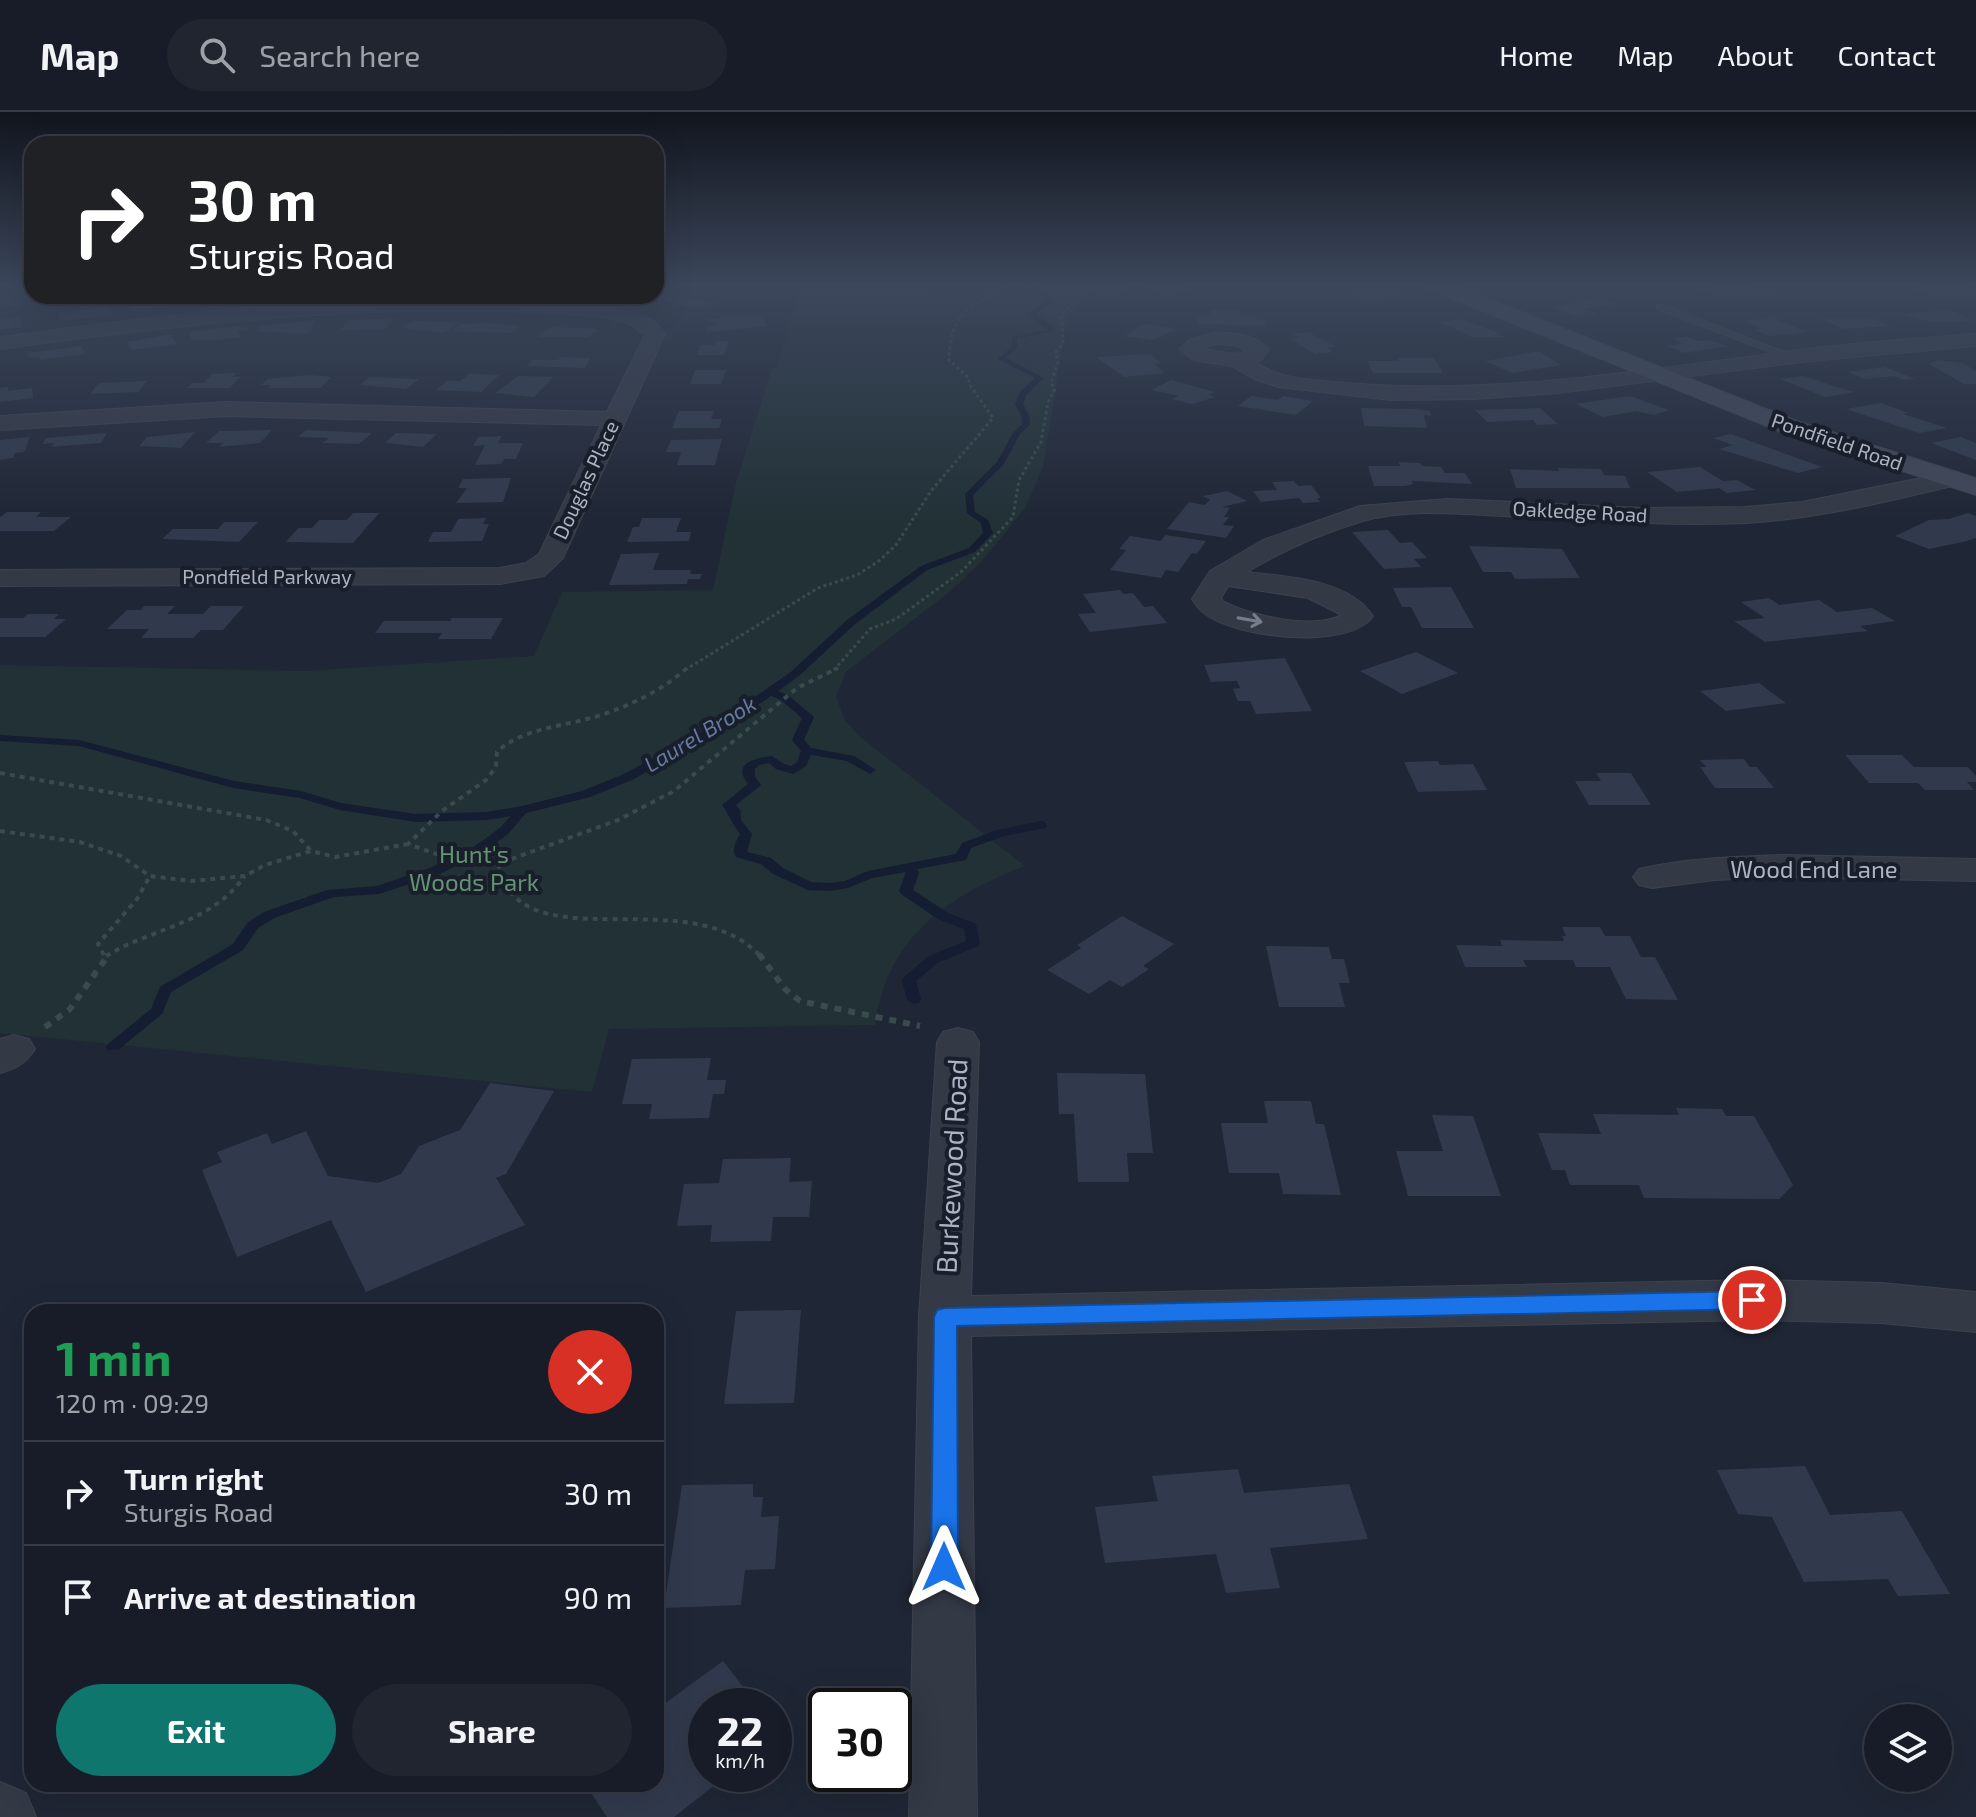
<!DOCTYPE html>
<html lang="en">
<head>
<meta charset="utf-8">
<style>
	body { margin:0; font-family:"Exo 2",sans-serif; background:#202530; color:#f1f3f6; height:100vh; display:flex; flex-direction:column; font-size:30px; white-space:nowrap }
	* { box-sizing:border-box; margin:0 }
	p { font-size:26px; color:#9ea1a8 }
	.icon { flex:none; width:44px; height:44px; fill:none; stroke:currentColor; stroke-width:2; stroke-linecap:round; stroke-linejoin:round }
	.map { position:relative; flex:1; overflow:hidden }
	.panel { position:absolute; left:24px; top:1192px; width:640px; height:488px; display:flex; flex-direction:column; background:#171c28; border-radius:24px; box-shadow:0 8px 32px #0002,0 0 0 2px #363a45 }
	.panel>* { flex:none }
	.hud { position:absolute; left:24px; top:24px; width:640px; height:168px; border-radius:24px; box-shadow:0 8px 32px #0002,0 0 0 2px #363a45; background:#202124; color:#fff; overflow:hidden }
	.controls { position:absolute; left:1864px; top:1592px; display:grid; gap:16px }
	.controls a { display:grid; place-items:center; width:88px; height:88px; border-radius:50%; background:#171c28; box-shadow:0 8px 32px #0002,0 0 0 2px #363a45; font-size:40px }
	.speed { position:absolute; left:688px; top:1576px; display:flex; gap:16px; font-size:40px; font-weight:700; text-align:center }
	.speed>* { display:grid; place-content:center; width:104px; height:104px; border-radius:50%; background:#171c28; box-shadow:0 8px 32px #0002,0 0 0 2px #363a45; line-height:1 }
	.speed small { font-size:20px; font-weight:400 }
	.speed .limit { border:4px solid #111; border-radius:12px; background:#fff; color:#111 }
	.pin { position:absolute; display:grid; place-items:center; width:68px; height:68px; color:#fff; margin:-34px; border:4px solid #fff; border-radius:50%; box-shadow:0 2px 8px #0007 }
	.me { position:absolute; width:88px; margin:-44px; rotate:0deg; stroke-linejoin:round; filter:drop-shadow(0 0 6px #0008) }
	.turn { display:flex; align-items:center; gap:28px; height:168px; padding:0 32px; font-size:36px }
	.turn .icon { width:104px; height:104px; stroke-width:2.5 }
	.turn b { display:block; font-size:56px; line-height:68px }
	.round { display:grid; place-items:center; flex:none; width:84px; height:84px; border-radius:42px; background:#202530 }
	.summary { display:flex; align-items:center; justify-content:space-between; height:136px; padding:0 32px }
	h1 { font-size:48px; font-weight:700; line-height:60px; color:#1e9e55 }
	.primary-button { display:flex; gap:16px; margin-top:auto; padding:16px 32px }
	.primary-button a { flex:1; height:92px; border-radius:48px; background:#0f766e; color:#fff; font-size:32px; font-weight:700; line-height:92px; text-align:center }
	.primary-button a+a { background:#202530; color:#f1f3f6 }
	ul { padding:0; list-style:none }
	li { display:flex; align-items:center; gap:24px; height:104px; padding:0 32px; border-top:2px solid #363a45 }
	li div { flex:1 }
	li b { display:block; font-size:30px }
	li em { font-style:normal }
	header { display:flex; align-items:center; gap:48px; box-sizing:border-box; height:112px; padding:0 40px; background:#171c28; border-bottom:2px solid #363a45 }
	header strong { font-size:38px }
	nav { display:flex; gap:44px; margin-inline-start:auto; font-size:28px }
	.search { width:560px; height:72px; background:#202530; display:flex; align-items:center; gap:20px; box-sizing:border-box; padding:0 28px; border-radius:44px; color:#9ea1a8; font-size:30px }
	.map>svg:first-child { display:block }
</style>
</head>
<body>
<header>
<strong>Map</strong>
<div class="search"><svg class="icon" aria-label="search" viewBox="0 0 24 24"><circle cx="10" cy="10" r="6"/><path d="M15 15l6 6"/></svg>Search here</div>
<nav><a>Home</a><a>Map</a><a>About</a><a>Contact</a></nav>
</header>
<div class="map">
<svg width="1976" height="1705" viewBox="0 0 1976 1705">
	<rect width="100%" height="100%" fill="#1f2635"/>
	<path fill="#213136" d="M1028,172h76l-27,22 -11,18 -23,143 -18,41 -42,52 -30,29 -107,83 -10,25 9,23 13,15 167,131c-78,30 -138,71 -150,159l-266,4 -17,63 -592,-59v-368l304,6 230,-15 28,-64 151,-2 23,-107 36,-114 5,-1 23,-80 234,8z"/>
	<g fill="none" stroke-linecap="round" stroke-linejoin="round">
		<path fill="#141d31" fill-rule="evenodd" d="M1037,172h6l-3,6 14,10 -18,14 16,12 1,5 -36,8v8l-11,11 38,20 -18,17 -3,9 6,11 1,10 -10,9 -17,31 -30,30 2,17 13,8 5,13 -18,19 -48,18 -72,54 -55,51 -22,16 11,5 25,21 -10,23 7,8 43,8 22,14 -6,4 -23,-13 -36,-6 -5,11 -13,8 -17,-5 -7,-6 -10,2 -4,4v8l6,8 -25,20 4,5 1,10 11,14 -5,18 24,6 12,10 28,14 18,1 16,-2 23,-10 88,-17 6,-11 35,-13 44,-9 4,1 2,3 -2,3 -41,8 -33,12 -5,12 -49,9 2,4 -6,17 35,23 28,11 4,19 -2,3 -41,17 -21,18 5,19 -2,3 -5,1 -7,-4 -5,-20 2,-3 23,-20 39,-16 -2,-12 -26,-10 -37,-25 -2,-3 7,-19 -34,6 -24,10 -19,3 -21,-1 -35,-16 -12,-10 -25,-7c-5,-8 0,-15 4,-23 -8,-10 -11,-20 -18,-29l26,-21c-17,-21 8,-26 24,-28l12,8 7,2 6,-4 4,-11 -9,-11 10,-22 -21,-18 -10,-4 -47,32 -92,52 -42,17 -64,16 -18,21 -25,18 -43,22 -61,20 -45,3 -60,21 -16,10 -15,22 -72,42 -9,22 -44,36h-10l-2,-3 2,-3 43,-35 9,-22 73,-43 15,-22 16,-10 63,-22 50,-4 53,-18 45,-22 25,-18 11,-12 -24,4 -71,2 -76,-12 -40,-12 -67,-10 -154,-42 -79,-5v-6l79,5 155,41 67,10 40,12 75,11 71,-2 35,-6 60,-15 42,-17 92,-50 76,-53 55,-51 74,-54 48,-18 14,-15 -2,-10 -14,-10 -2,-19 32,-32 16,-29 9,-9 -1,-9 -6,-11 5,-12 15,-14 -37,-19 13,-12 1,-10 35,-7 -18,-16 18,-14 -13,-9z"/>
	</g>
	<path fill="#313a4c" d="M32,172v9l-31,2 10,-10z
		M1179,172l16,9 -32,3 -18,-10z
		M1732,174l36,4 12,5 -59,4 -22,-11z
		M1924,175h45l7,3v7l-22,-3 7,4h-26l-17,-9h8z
		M656,178l24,7 36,6 -15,5 -21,-2 -24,-8z
		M1350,181h45l5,6 -29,2 -16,-2z
		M28,184l-10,10 -18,1 1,-9z
		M180,185l4,8 -53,5 -2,-5z
		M1599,185l19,7 -33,5 14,5 -21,3 -26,-10z
		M108,195l4,8 -52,6 -3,-8z
		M1212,198l27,1v6l26,3v6l-68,-2v-6l14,-2z
		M1950,198l23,11 -41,1 -30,-8z
		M19,205l3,10 -22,3v-10z
		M762,205l6,9 -60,6 -2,-4 11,-4 -12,-5z
		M394,206l-8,11 -46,1 9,-10z
		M1773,206l34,14 -38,4 -15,-7h8l-18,-8z
		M1461,207l38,14 -3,1 8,3h-31l-34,-15z
		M1821,207h52l17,7 -47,3z
		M315,208l-5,12 -6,2 -46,-3 3,-5z
		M412,209h11l35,1 -14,11 -41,-5z
		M461,212l27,-1 31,3 -7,7 -59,-2z
		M1143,212l34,5 -25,11 -27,-4z
		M236,214h12l2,4 -12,1 2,6 -25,3h-23l-3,-8z
		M549,215l40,1 8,1 -8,8h-51z
		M1308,220l29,15h-10l6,5 -18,2 -24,-15 8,-1 -7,-4z
		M170,222l6,10 -44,6 -5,-8z
		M1687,225l11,4 11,-1 18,6 -43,7 -17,-7 17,-2 -12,-5z
		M716,229h13l-5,14h-28l5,-10h14z
		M81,234l4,8 -45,6 -1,-3 -10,1 -2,-5z
		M1539,239l22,14 -49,8 -27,-12z
		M1150,242l11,9 -7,1 11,9 -41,4 -28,-20z
		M561,245l30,1 -6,10 -59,-2 7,-6h25z
		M1397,246h37l9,15h-70l-6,-12h32z
		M1938,248l24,3 14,8v13h-12l-35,-20z
		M1885,255l30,12 -11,1 -10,-4 -31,3 -15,-7z
		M695,258h31l-5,14h-31z
		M236,261l-4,4h8l-10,11h-43l5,-5h12l8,-9z
		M469,262l30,1 -18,17 -45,-2 11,-9h13z
		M309,263l22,2 -10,11h-53l4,-3h-11l7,-6z
		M518,264l35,1 -19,20 -39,-4z
		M1803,264l34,11 17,5 -29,5 -45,-18z
		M370,265l49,2 -13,10 -46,-4z
		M1171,268l44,12 -7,3 7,2 -23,7 -20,-5 7,-3 -28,-6z
		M147,269l-9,11 -48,2 9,-11z
		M8,275v4l24,-3 1,10 -33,4v-14z
		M1251,284l27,4 5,-4 30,5 -17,14 -58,-9z
		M1630,284l39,14 -15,5 -17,-4 -34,6 -27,-13z
		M1881,291l27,10 -5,1 44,14 -28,5 -73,-24z
		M1361,296l54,1 15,2 1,5 -7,-1 3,13 -63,-2z
		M1540,296l18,16 -21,1 -4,-5 -46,2 -12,-12z
		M679,299h35l-3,8h11l-3,9h-47z
		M272,318l-12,13 -41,4 4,-4h-17l13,-12z
		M306,318l66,3 -13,11 -37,-1 7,-5 -31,-1z
		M195,320l-14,16 -42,-2 8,-9z
		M107,321l-6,10 -50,4 3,-4 -12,1 4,-6z
		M396,321l41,1 -14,13 -38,-4z
		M1731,322l91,33 -24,6 -79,-24 14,-4 -20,-7z
		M502,324l-4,7h25l-7,16h-12l-3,5 -26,1 10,-20 -12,1 5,-9z
		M30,325l-6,15 -9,1 -2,5 -13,2v-20z
		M1961,325l15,6v17l-45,-17z
		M722,327l-7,26h-38l4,-13h-15l5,-12z
		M1398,350l22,1 2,3 19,1 4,6h20l7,11 -60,-3 1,3 -8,2h-31l-6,-20h33z
		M1700,355l23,14 14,-1 18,10 -28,3 -8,-5 -42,4 -30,-20z
		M1558,356l43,1 3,6 21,1 5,12h-114l-6,-19 49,2z
		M511,366l-8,24 -47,1 11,-15h-9l5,-9z
		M1294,369l4,5 13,-1 10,13h-4l3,4 -17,1 -4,-5 -38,4 -8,-11 24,-1 -5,-8z
		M1227,379l20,10 -25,6 8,1 -6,9h5l-6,8 11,1 -8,12 -59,-9 22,-27 15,3 6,-5 -7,-4z
		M7,400h34l-5,5h35l-17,14h-54v-14z
		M353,401h26l-26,30 -67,-1 12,-14h14l7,-8h28z
		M1968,401l8,3v22l-13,4 -34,7 -34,-13 34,-16 20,-1z
		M486,406l-3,6h6l-7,17 -54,1 5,-10h18l7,-13z
		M642,406h39l-5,14h15l-2,9 -62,1 6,-15h6z
		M224,410h34l-19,20 -77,-3 11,-10h45z
		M1388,418l12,13 12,-1 15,16 -13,1 7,8 -37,2 -32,-37z
		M1165,423l41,6 -9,13 -5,-1 -14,19 -12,-2 -5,8 -51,-8 16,-20 -7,-1 11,-13 31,5z
		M1469,434l93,3 18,29 -65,1 -4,-7h-28z
		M659,441l-6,17h38l-1,4h12l-2,5h-12l-1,5 -78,1 12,-31z
		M1451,475l23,41h-52l-11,-21h-9l-9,-19z
		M1120,478l3,4 10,-1 11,14 9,-1 14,17 -77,9 -12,-18 18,-1 -13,-19z
		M1769,486l10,7 40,-5 18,12 35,-4 23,13 -35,5 8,5 -103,11 -31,-21 31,-3 -24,-16z
		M144,494h31l-8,8h36l8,-8h33l-21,24h-22l-8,8h-52l8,-9h-42l20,-19h14z
		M28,502h31l-5,5h12l-21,18h-45v-19h23z
		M452,506h51l-12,21h-53l4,-6h-67l9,-12h66z
		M1416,540l42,21 -56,21 -42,-23z
		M1285,546l27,53 -56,3 -6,-13h-12l-5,-12 7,-1 -3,-7 -26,1 -7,-17z
		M1759,571l27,20 -60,8 -26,-20z
		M1845,643h57l12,12h54l8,9v6h-9l7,8h-49l-7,-7h-49z
		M1744,647l6,8h7l17,21h-59l-15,-21h6l-6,-7z
		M1438,649l2,4 33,-1 14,26 -69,2 -14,-30z
		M1596,661h35l20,32h-62l-14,-24h26z
		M1122,804l52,28 -31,22 6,3 -27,18 -12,-7 -21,14 -42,-24 34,-22 -4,-3z
		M1562,815h38l5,9h25l11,21h14l23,43 -52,-1 -16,-32h-34l-3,-7h-50l4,7h-62l-9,-22 46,1 -2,-6 64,1 -2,-5h4z
		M1266,834l63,1 3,12h12l6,24h-11l6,24h-66z
		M711,946l-4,22h19l-2,14h-11l-4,24 -60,1 3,-15h-30l10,-45z
		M1057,961l88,1 8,79h-26l2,29h-51l-4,-68h-15z
		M490,971l64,8 -48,83 -10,4 29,47 -159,67 -35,-72 -94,37 -35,-87 20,-8 -5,-10 50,-19 5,11 34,-13 22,45 50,7 23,-9 18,-28 41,-16z
		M1264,989h47l5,23h8l17,71 -58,-1 -4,-21h-50l-8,-50h47z
		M1676,996l46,1 4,7h28l39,69 -14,14 -135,-1 -5,-13h-69l-5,-15h-13l-14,-37 63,1 -8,-20 86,1z
		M1432,1003l41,1 28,80h-93l-12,-45h47z
		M791,1046l-2,24 23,-1 -3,36h-36l-2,24 -61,1 2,-17 -35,1 7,-42 35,-1 4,-24z
		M801,1198l-7,93 -70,1 12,-93z
		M1805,1354l25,49 72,-4 48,83 -52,2 -10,-17 -84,3 -32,-65 -34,-3 -21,-44z
		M1238,1357l6,24 105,-9 19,55 -98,9 10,40 -54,5 -10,-39 -111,9 -10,-56 63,-6 -6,-25z
		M753,1372v13h10l-2,20 18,-1 -4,53 -30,1 -4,35 -77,3 18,-123z
		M723,1549l35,45h-52v68h23l-55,43h-67l-22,-33h71v-74z"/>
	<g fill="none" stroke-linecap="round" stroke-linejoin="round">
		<defs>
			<path id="lane" d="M1657,193h6l132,51 -9,2 -129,-49z"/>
			<path id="street" d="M1105,172h18l-10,14 -6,1 -9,-5z
				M403,187l199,7 39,9 13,6 11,13 -102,224 -19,18 -44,8 -500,2v-16l500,-2 26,-5 13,-9 62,-129 -375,-9 -226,14v-14l226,-14 381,10 38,-77 -17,-12 -26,-6c-207,-18 -398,5 -602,32v-12c134,-17 268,-37 403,-38z
				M1214,221c19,-1 42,2 55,17l-8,10 -6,2c27,19 61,18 93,21 154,13 307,-15 459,-34 56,-7 112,-11 169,-15v12l-166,15 -252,32 -84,6 -83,1 -113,-13 -24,-8 -22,-13 -39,-6 -13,-11 9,-9zM1214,232l20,1 14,6 -12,3 -34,-5z
				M1951,360l9,2 3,5 -3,5c-70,17 -143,35 -215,39 -75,3 -150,-2 -225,-6 -50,-2 -107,-10 -157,4 -40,12 -80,29 -116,51 41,5 101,7 126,44 -24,35 -139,22 -169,-3 -5,-3 -9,-9 -12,-14l18,-28 53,-31 97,-34 88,-7 194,9 103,-1 57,-5zM1228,474l80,12 34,17c-29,15 -89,1 -118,-13l-3,-4z
				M1781,743l195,4v22l-195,-4 -66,3 -63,8 -13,-3 -6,-8 6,-8c46,-11 95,-12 142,-14z
				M958,916l15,4 6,10 -8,254 781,-16 129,3 95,9v40l-95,-9 -129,-3 -781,16 6,481h-68l10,-500 18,-275 6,-10z
				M14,923l15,4 6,10c-9,14 -19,20 -35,24v-34z
				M0,1670l26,11 10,24h-36z"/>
			<path id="secondary" d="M1423,172h28l346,137 179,57v17l-197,-64 -353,-143z"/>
		</defs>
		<use href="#lane" stroke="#3c424f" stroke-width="2"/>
		<use href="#street" stroke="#3c424f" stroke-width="2"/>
		<use href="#secondary" stroke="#3c424f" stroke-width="2"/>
		<path stroke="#3a4b4e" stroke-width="3" stroke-dasharray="3 3" stroke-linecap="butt" d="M685,558l133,-82 39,-13 22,-14 17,-16 35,-54 62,-73 -24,-34v-6l-20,-18c1,-48 22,-53 58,-76
			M834,558l36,-41 26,-10 65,-47 52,-55 6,-37 22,-38 7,-40 7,-13 -4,-6 7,-21 -2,-10 7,-9 -2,-29 15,-12 -2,-5 -22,-8 7,-5"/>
		<path stroke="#3a4b4e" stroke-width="4" stroke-dasharray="5 5" stroke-linecap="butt" d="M687,556c-27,24 -58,38 -92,49 -31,9 -75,12 -98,35l-1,15 -10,13 -44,31 -34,33 37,13 53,7 120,-44 56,-29 123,-103 41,-20
			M0,661l266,47 27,11 18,20
			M0,719l80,11 41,14 29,20 41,5 54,-5 20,-11 46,-14 24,6 73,-13
			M498,752c3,7 5,16 9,23 41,65 188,-2 253,69
			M104,843l-6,-11 39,-45 13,-23
			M106,844c48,-29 103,-31 138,-79"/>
		<path stroke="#3a4b4e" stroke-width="6" stroke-dasharray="7 7" stroke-linecap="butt" d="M759,842l26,35 15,12 120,25
			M45,915l25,-18 39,-55"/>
		<use href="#lane" fill="#333945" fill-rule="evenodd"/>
		<use href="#street" fill="#333945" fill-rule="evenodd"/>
		<use href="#secondary" fill="#414758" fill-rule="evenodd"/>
	</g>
	<defs><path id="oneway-shaft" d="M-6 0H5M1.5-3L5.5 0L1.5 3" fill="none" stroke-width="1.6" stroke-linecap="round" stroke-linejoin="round" transform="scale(2)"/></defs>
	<use stroke="#767c8a" href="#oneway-shaft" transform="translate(1250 508) rotate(10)"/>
	<linearGradient id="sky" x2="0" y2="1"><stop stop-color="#11151d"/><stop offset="0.42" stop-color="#3c475c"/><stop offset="1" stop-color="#3c475c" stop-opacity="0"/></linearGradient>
	<rect width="1976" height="411" fill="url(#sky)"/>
	<path fill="#1a73e8" stroke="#114b97" stroke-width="2" d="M1752,1179l8,3 3,6 -3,6 -8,3 -795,17 1,241 -4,8 -10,4 -9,-4 -4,-8 3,-250 3,-7 8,-2z"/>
	<g text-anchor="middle" stroke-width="8" stroke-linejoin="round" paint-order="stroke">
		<g font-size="20" fill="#acb3c3" stroke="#181e2a">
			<text transform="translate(1837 330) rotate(19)" y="7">Pondfield Road</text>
			<text transform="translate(586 368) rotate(-65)" y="7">Douglas Place</text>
			<text transform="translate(1580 400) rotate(3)" y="7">Oakledge Road</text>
			<text x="267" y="472">Pondfield Parkway</text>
		</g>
		<g font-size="22" font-style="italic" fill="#6679a1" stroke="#181e2a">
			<text transform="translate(700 622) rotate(-31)" y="8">Laurel Brook</text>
		</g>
		<g font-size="24" fill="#659274" stroke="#181e2a">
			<text x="474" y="751">Hunt's<tspan x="474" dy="28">Woods Park</tspan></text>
		</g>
		<g font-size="24" fill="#acb3c3" stroke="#181e2a">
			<text x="1814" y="766">Wood End Lane</text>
		</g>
		<g font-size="28" fill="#acb3c3" stroke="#181e2a">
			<text transform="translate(952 1054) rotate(-87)" y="10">Burkewood Road</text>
		</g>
	</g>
</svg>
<div class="controls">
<a><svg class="icon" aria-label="layers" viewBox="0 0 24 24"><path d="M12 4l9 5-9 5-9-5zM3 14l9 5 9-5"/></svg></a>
</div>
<div class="speed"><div>22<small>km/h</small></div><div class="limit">30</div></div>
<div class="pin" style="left:1752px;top:1188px;background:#d93025"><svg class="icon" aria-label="arrive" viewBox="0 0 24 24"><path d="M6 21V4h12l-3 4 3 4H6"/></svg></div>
<svg class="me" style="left:944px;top:1455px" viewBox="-20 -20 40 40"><path d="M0-17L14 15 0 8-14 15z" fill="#1a73e8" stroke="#fff" stroke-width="4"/></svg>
<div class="hud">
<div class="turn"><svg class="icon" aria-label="right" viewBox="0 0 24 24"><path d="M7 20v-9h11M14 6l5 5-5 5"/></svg><div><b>30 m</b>Sturgis Road</div></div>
</div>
<section class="panel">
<div class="summary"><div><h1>1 min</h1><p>120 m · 09:29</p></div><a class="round" style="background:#d93025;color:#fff"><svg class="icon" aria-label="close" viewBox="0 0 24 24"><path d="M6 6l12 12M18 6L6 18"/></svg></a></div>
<ul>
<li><svg class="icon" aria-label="right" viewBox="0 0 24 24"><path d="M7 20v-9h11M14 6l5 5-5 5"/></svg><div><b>Turn right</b><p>Sturgis Road</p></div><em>30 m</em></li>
<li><svg class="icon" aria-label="arrive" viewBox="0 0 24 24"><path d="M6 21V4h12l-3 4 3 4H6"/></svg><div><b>Arrive at destination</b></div><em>90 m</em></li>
</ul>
<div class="primary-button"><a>Exit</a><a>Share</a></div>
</section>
</div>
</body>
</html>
